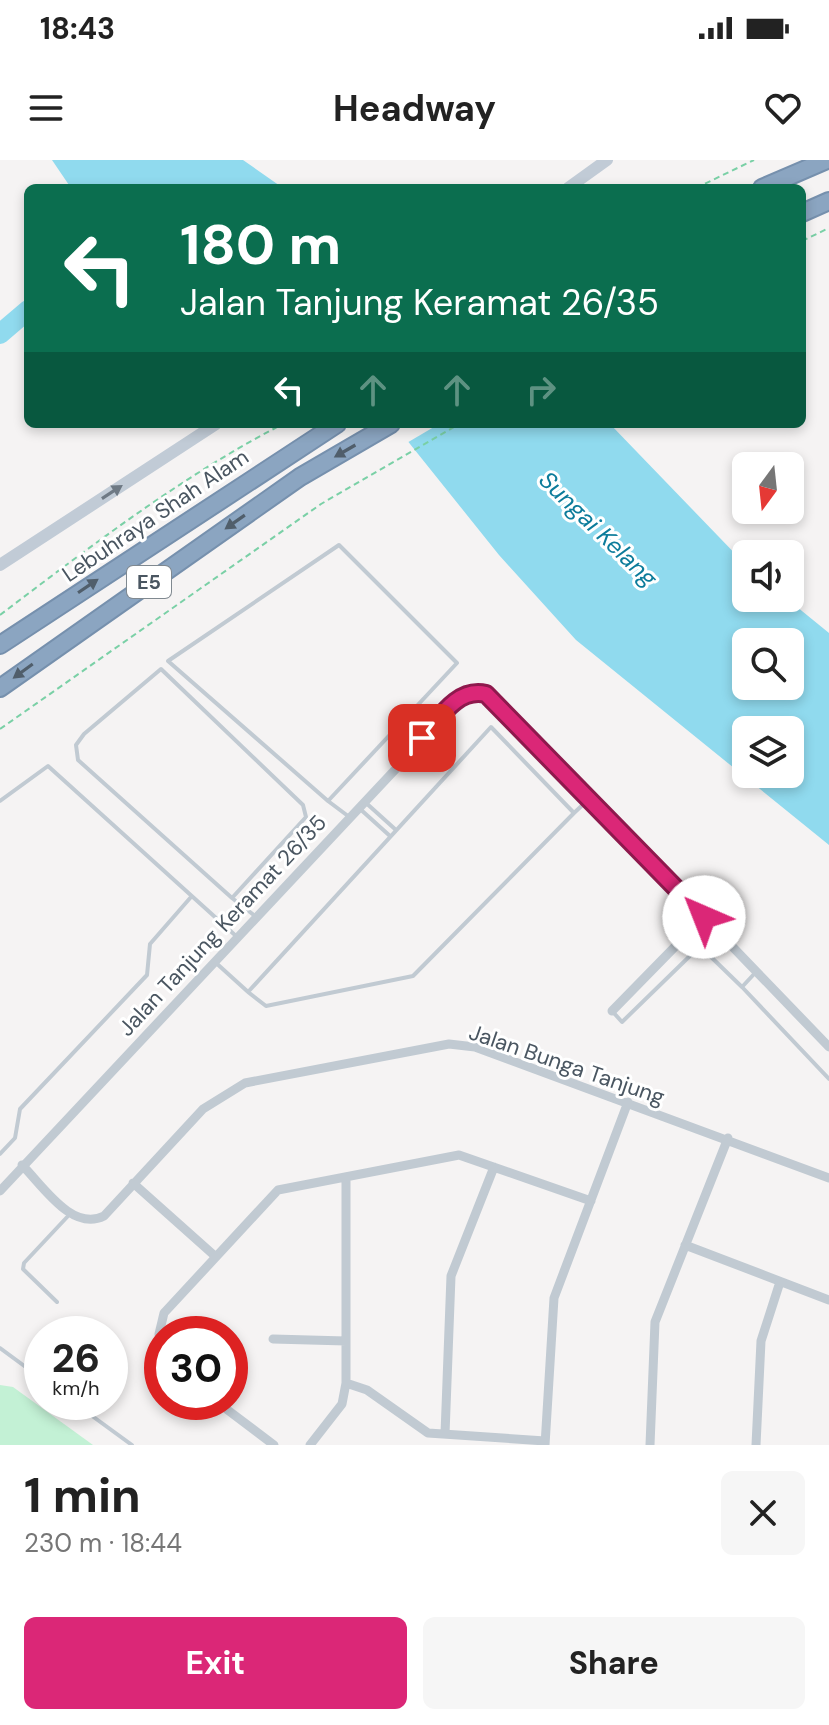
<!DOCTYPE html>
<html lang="en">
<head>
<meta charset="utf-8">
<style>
	body { margin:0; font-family:"DM Sans",sans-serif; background:#f6f6f6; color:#222; height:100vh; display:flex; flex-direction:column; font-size:30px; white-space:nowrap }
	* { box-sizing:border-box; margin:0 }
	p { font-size:26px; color:#767676 }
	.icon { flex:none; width:44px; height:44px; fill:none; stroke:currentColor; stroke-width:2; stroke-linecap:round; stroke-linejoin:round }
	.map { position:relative; height:1285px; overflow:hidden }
	.drawer { display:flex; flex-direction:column; background:#fff; flex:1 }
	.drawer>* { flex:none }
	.banner { position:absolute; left:24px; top:24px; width:782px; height:244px; border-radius:12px; box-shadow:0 4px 12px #0003; background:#0b6e4f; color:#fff; overflow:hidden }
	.needle { width:52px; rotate:195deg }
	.fabs { position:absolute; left:732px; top:292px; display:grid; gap:16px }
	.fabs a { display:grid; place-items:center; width:72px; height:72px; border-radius:12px; background:#fff; box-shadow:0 4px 12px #0003; font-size:40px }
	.speed { position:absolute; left:24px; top:1156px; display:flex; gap:16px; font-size:40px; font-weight:700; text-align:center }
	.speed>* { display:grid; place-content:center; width:104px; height:104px; border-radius:50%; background:#fff; box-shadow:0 4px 12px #0003; line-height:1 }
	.speed small { font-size:20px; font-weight:400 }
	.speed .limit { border:12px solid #d22; background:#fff; color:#111 }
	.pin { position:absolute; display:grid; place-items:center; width:68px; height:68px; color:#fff; margin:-34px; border-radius:16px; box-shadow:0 4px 12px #0006 }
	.me { position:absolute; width:88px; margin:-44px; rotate:316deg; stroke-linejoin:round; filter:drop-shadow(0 0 6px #0008) }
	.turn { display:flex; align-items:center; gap:28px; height:168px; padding:0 24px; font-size:36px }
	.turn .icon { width:104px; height:104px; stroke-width:2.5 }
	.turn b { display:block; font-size:56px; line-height:68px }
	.lanes { display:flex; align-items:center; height:76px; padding:0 24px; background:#0003; justify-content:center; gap:40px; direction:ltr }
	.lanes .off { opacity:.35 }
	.round { display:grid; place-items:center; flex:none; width:84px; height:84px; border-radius:12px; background:#f6f6f6 }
	.overview { display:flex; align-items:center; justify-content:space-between; height:136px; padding:0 24px }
	h1 { font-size:48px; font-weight:700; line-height:60px }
	.primary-button { display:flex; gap:16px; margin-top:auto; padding:16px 24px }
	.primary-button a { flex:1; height:92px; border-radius:12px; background:#db2777; color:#fff; font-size:32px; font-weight:700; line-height:92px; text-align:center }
	.primary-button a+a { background:#f6f6f6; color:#222 }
	.status { display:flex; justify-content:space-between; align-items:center; height:56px; padding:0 40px; background:#fff; direction:ltr }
	.status svg { height:22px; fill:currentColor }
	header { display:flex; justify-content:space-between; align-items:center; height:104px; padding:0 24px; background:#fff; font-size:36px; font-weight:700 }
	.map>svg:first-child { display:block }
</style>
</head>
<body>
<div class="status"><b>18:43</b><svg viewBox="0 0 49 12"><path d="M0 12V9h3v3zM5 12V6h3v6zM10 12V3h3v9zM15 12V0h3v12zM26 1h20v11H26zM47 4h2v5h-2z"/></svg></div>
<header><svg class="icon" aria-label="menu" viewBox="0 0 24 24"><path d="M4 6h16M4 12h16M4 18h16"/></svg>Headway<svg class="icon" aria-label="heart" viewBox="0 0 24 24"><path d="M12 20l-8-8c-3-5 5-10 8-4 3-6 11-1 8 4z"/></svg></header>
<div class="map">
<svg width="829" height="1285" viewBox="0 0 829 1285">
	<rect width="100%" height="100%" fill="#f5f3f3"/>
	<path fill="#c3f1d5" d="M0,1225l13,2 80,58h-93z"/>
	<path fill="#90daee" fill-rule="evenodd" d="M52,0h191l40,28h-212z
		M394,264h216l136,141v33h40l43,35v212l-253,-205 -77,-85zM746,482h44v44h-44zM746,570h44v44h-44z"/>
	<path fill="#f5f3f3" d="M390,264h49l-34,20z"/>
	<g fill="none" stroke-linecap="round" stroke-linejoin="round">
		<path stroke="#90daee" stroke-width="20" d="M0,174l28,-24"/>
		<defs>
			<path id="highway" d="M762,28l65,-28
				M802,53l27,-12
				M0,485l337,-221
				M0,528l300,-211 91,-53"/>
		</defs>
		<use href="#highway" stroke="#7690ad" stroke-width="20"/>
		<path stroke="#7ad0a6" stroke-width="2" stroke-dasharray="6 4" stroke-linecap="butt" d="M696,28l58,-28
			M802,81l27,-13
			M0,455c91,-69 182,-139 283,-191
			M0,569l321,-225 138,-80"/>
		<path stroke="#c1cad2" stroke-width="4" d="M339,385l118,118 -129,138 -160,-140z
			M161,509l142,136 3,12 -74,81 -154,-138 -2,-15 8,-11z
			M491,567l83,86 -161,163 -147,30 -18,-14z
			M0,641l48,-35 188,170
			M328,641l20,15
			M365,642l31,28
			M359,648l31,28
			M574,653l16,-15
			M232,738l23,18
			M215,802l32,29
			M755,813l-13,14 87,92
			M613,852l9,10 74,-72 14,6 32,31
			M0,994l15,-16 5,-29 127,-134 3,-31 41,-47
			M57,1142l-34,-33 1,-6 45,-48
			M0,1188l42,31
			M73,1242l59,43"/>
		<path stroke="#c1cad2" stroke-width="9" d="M612,851l92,-94
			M22,1005c21,21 50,67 82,51l99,-107 42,-26 204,-39 26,3 354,131
			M133,1023l83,74
			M0,1031l467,-498 19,1 10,7 333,346
			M685,1085l144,55
			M273,1179l73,2
			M162,1194l-3,-20 5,-21 114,-123 181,-35 132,46
			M346,1223l21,7 61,43 117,8
			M217,1242l57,43
			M445,1274l6,-158 43,-109
			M310,1285l32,-41 4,-21v-206
			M545,1285l9,-147 74,-196
			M650,1285l5,-123 73,-184
			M756,1285l5,-104 19,-59"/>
		<path stroke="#c1cbd6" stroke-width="12" d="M568,28l39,-28
			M0,405l216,-141"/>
		<use href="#highway" stroke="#8ba5c1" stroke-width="16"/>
	</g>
	<defs><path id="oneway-solid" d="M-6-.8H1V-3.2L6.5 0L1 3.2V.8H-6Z" transform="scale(2)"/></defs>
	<g fill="#505e6b">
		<use href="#oneway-solid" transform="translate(345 291) rotate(150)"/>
		<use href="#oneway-solid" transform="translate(235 362) rotate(145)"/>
		<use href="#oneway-solid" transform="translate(88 426) rotate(-34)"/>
		<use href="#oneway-solid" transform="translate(23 511) rotate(144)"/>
	</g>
	<use fill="#6e7984" href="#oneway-solid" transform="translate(112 332) rotate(-33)"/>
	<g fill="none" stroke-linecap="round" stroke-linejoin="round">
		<defs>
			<path id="route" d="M422,578c17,-19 35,-51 64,-44l218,223"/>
		</defs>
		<use href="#route" stroke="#8e194d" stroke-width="20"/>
		<use href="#route" stroke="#db2777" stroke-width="14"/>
	</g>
	<g text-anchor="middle" stroke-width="6" stroke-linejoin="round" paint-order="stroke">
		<rect fill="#fff" stroke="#808990" stroke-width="2" x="127" y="406" width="44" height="32" rx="6"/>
		<g font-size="20" font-weight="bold" fill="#4a5661">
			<text x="149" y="429">E5</text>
		</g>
		<g font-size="22" fill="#4a5661" stroke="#fff">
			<text transform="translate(155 355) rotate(-34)" y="8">Lebuhraya Shah Alam</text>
			<text transform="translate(222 765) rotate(-47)" y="8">Jalan Tanjung Keramat 26/35</text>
			<text transform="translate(567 904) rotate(19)" y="8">Jalan Bunga Tanjung</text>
		</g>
		<g font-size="24" font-style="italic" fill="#0c7c9b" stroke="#fff">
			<text transform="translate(598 369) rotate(44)" y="8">Sungai Kelang</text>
		</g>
	</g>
</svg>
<div class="fabs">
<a><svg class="needle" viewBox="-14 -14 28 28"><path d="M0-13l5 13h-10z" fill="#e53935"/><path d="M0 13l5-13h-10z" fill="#767676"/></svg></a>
<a><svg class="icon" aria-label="sound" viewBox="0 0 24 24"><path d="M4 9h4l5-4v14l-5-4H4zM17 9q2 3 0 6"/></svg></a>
<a><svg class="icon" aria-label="search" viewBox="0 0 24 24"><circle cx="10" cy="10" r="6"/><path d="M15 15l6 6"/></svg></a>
<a><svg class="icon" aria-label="layers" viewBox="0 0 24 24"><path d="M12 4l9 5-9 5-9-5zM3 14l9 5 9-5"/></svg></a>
</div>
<div class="speed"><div>26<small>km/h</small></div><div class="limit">30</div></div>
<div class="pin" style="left:422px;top:578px;background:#d93025"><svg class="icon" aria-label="arrive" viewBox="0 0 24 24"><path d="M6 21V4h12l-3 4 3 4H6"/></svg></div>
<svg class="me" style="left:704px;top:757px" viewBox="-20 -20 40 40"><circle r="19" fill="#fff"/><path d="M0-13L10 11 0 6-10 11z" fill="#db2777"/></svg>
<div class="banner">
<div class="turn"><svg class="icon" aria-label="left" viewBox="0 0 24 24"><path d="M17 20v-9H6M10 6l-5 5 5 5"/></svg><div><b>180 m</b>Jalan Tanjung Keramat 26/35</div></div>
<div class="lanes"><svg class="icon" aria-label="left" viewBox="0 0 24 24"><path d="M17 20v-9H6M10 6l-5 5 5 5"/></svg><svg class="icon off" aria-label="ahead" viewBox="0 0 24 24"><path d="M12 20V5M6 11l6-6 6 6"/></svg><svg class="icon off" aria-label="ahead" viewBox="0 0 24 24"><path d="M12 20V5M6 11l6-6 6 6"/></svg><svg class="icon off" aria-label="right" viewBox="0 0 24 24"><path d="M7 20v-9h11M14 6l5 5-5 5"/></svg></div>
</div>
</div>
<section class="drawer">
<div class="overview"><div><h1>1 min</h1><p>230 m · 18:44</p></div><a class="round"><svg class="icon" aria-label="close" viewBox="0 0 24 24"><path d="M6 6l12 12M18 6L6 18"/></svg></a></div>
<div class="primary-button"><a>Exit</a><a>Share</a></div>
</section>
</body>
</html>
